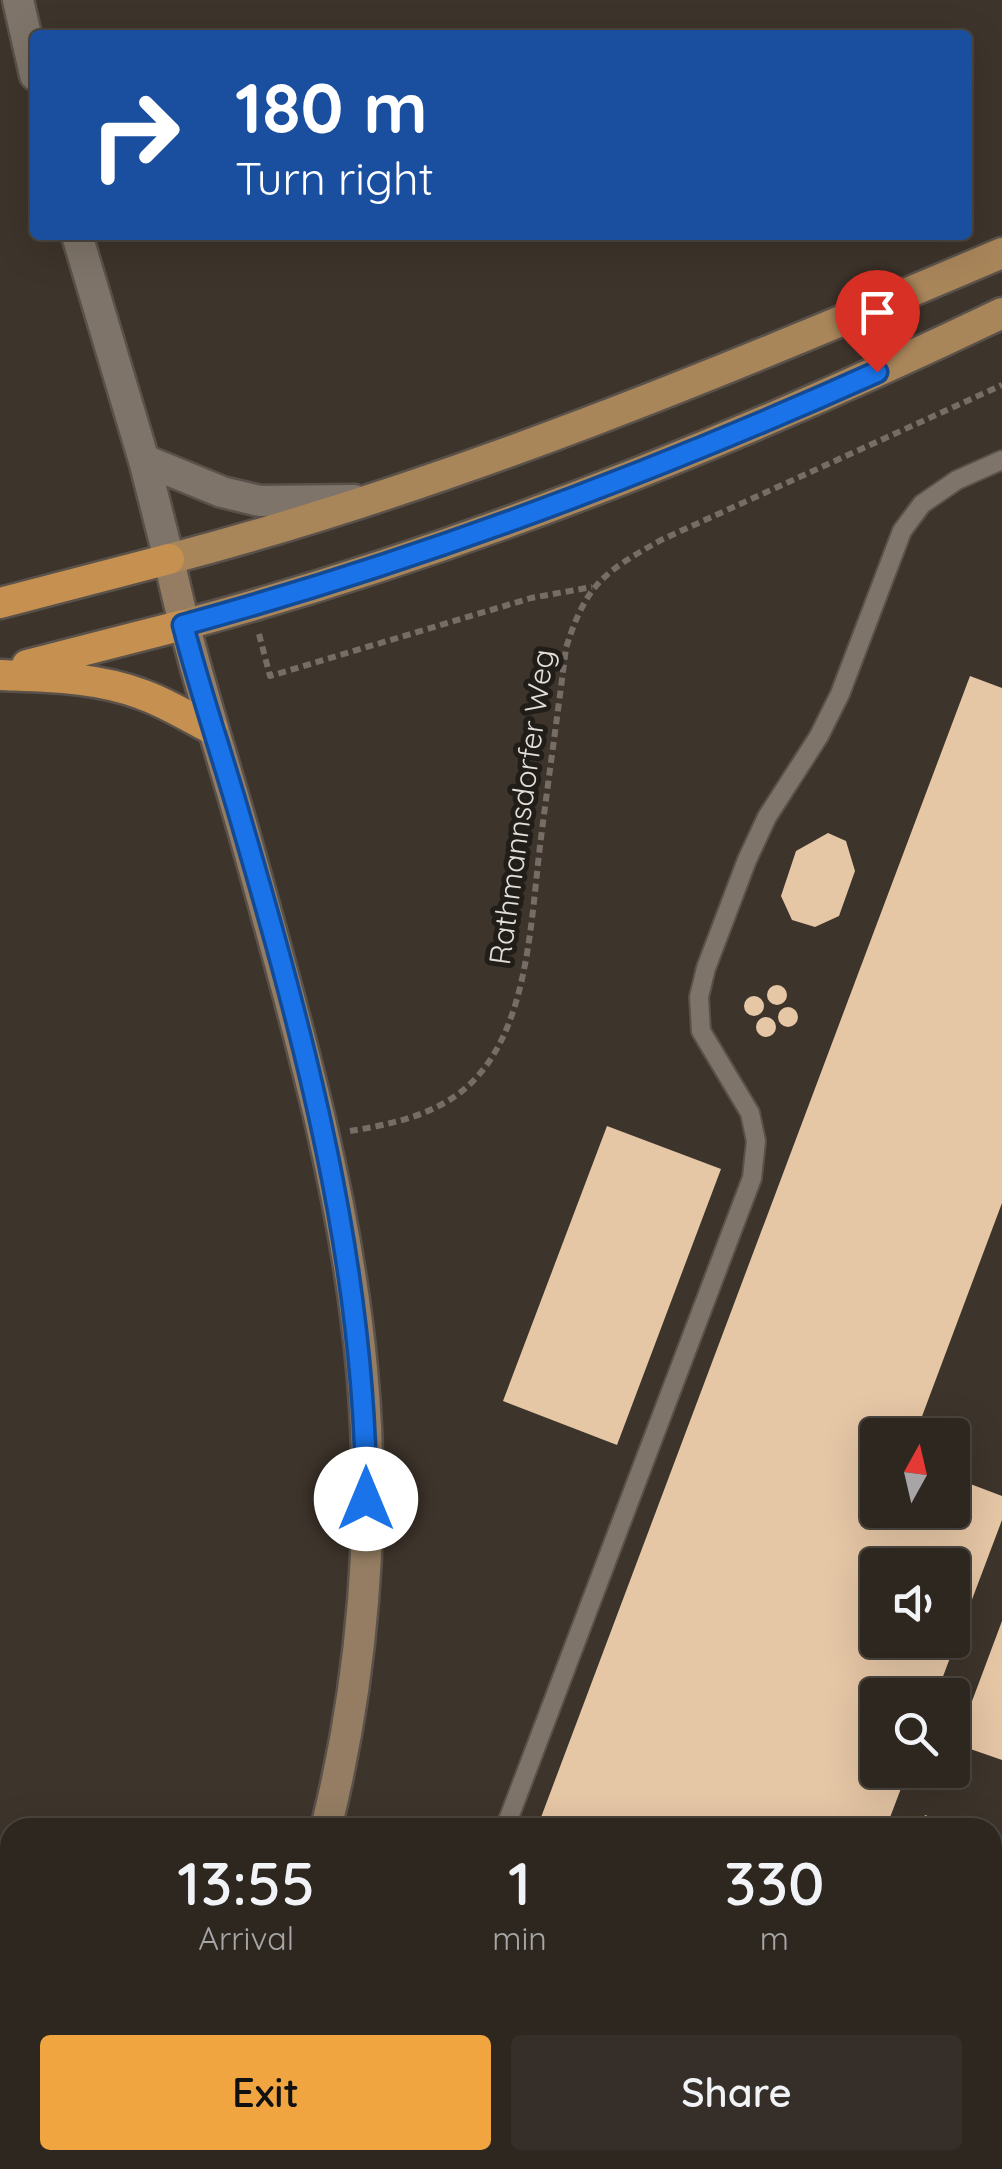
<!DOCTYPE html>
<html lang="en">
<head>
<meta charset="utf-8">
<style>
	body { margin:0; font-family:Quicksand,sans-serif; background:#362f29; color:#f1f3f6; height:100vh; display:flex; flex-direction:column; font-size:38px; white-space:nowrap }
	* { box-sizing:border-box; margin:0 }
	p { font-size:32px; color:#a7a5a5 }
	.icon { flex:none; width:55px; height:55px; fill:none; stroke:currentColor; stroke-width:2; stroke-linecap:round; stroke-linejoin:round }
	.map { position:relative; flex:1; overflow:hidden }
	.drawer { position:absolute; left:0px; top:1818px; width:1002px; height:352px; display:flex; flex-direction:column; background:#2e2720; border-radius:30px 30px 0 0; box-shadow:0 10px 40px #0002,0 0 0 2px #49443e }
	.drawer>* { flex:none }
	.banner { position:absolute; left:30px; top:30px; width:942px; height:210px; border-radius:10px; box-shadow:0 10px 40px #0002,0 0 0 2px #49443e; background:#1a4fa0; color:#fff; overflow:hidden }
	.needle { width:65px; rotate:8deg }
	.fabs { position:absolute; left:860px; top:1418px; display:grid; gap:20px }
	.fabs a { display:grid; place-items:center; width:110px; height:110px; border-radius:10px; background:#2e2720; box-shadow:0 10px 40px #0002,0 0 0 2px #49443e; font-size:50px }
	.pin { position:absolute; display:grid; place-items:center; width:85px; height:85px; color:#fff; margin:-102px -42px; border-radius:50% 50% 50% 0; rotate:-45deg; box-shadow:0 0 10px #0007 }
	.pin .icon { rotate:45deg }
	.me { position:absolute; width:110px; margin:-55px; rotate:0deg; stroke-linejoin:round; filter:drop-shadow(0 0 8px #0008) }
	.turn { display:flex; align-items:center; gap:35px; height:210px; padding:0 40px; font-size:45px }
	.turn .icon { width:130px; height:130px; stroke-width:2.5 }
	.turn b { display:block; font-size:70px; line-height:85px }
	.eta { display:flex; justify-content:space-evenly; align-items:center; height:170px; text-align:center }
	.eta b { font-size:60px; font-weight:600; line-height:70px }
	.cta { display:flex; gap:20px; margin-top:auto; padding:20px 40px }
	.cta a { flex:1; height:115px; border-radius:10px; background:#f1a540; color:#111; font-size:40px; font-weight:600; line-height:115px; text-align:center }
	.cta a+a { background:#362f29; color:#f1f3f6 }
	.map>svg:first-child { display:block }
</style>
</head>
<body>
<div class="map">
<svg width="1002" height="2169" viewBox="0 0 1002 2169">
	<rect width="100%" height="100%" fill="#3d342b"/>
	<path fill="#e5c6a5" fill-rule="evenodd" d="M970,676l32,12v515l-87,232h-37v75h74v-33l50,19v24l-66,175h-58v75h30l-22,58h-349zM878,1565h74v75h-74z
		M828,833l18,8 9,30 -16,45 -24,11 -23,-7 -11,-24 15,-45z
		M767 995a10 10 0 1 1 20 0a10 10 0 1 1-20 0Z
		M744 1006a10 10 0 1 1 20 0a10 10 0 1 1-20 0Z
		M778 1017a10 10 0 1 1 20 0a10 10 0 1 1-20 0Z
		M756 1027a10 10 0 1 1 20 0a10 10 0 1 1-20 0Z
		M607,1126l114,43 -104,276 -114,-44z
		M1002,1621v139l-46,-16z
		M925,1815l31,12v1h-36z
		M992,1841l10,4v155l-9,24z
		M450,2160h72l-4,9h-72z"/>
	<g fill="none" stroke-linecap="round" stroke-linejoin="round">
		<defs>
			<path id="lane" d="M505,1828l247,-650 4,-37 -6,-28 -49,-82 -2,-34 7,-29 41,-108 20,-43 52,-81 21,-42 62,-163 20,-27 35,-24 45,-20
				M992,2143l10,4
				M383,2169l3,-9"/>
			<path id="street" d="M18,0l17,75
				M77,235l68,229 24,95
				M144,460l78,32 38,9 94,-1"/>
			<path id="secondary" d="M169,559c21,100 53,195 80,292 47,170 97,342 113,518 14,152 1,311 -36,459
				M197,2169l4,-9"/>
			<path id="primary" d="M169,559c287,-75 560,-190 833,-306
				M183,625c283,-76 555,-185 819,-312"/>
			<path id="highway" d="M0,603l169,-44
				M27,665l156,-40
				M0,675c48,2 95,2 141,19 24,8 47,23 71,35"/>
		</defs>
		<use href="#lane" stroke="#5a524a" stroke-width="22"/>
		<use href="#street" stroke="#5a524a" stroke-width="35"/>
		<use href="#secondary" stroke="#5a524a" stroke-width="35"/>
		<use href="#primary" stroke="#5a524a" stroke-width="35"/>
		<use href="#highway" stroke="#5a524a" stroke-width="35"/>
		<path stroke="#766e66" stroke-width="6" stroke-dasharray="8 5" stroke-linecap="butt" d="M259,634l11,42 261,-78 61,-11
			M350,1131c44,-7 94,-18 125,-52 55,-58 56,-165 66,-241 8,-63 17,-126 25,-190 20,-64 38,-76 95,-108l341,-155"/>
		<use href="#lane" stroke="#7e7469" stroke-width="18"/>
		<use href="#street" stroke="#7e7469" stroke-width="30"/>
		<use href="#secondary" stroke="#947d62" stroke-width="30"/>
		<use href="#primary" stroke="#a9855a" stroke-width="30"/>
		<use href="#highway" stroke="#c69150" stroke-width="30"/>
	</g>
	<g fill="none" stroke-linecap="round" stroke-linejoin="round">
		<defs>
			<path id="route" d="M366,1499c0,-236 -63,-467 -129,-692 -18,-61 -38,-120 -54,-182 238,-65 469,-152 694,-253"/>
		</defs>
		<use href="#route" stroke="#114b97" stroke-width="25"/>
		<use href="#route" stroke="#1a73e8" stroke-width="18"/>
	</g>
	<g text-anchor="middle" stroke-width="10" stroke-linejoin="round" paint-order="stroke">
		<g font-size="30" fill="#e4ded8" stroke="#211d18">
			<text transform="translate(522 807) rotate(-82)" y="10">Rathmannsdorfer Weg</text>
		</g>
	</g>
</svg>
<div class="fabs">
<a><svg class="needle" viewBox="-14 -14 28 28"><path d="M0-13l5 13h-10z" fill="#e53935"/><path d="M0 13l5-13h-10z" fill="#a7a5a5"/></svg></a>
<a><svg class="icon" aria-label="sound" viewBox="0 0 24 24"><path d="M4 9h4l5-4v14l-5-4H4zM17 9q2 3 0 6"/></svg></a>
<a><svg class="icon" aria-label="search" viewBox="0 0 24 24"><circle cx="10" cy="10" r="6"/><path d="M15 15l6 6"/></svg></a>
</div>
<div class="pin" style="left:877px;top:372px;background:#d93025"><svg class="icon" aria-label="arrive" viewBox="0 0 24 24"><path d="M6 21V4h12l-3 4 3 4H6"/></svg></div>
<svg class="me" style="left:366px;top:1499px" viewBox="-20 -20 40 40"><circle r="19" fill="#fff"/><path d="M0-13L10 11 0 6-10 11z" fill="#1a73e8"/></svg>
<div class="banner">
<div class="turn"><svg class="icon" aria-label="right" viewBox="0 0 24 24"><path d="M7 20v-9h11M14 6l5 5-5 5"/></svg><div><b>180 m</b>Turn right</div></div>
</div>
<section class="drawer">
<div class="eta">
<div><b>13:55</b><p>Arrival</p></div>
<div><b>1</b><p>min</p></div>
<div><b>330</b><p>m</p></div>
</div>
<div class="cta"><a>Exit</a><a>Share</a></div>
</section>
</div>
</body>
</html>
